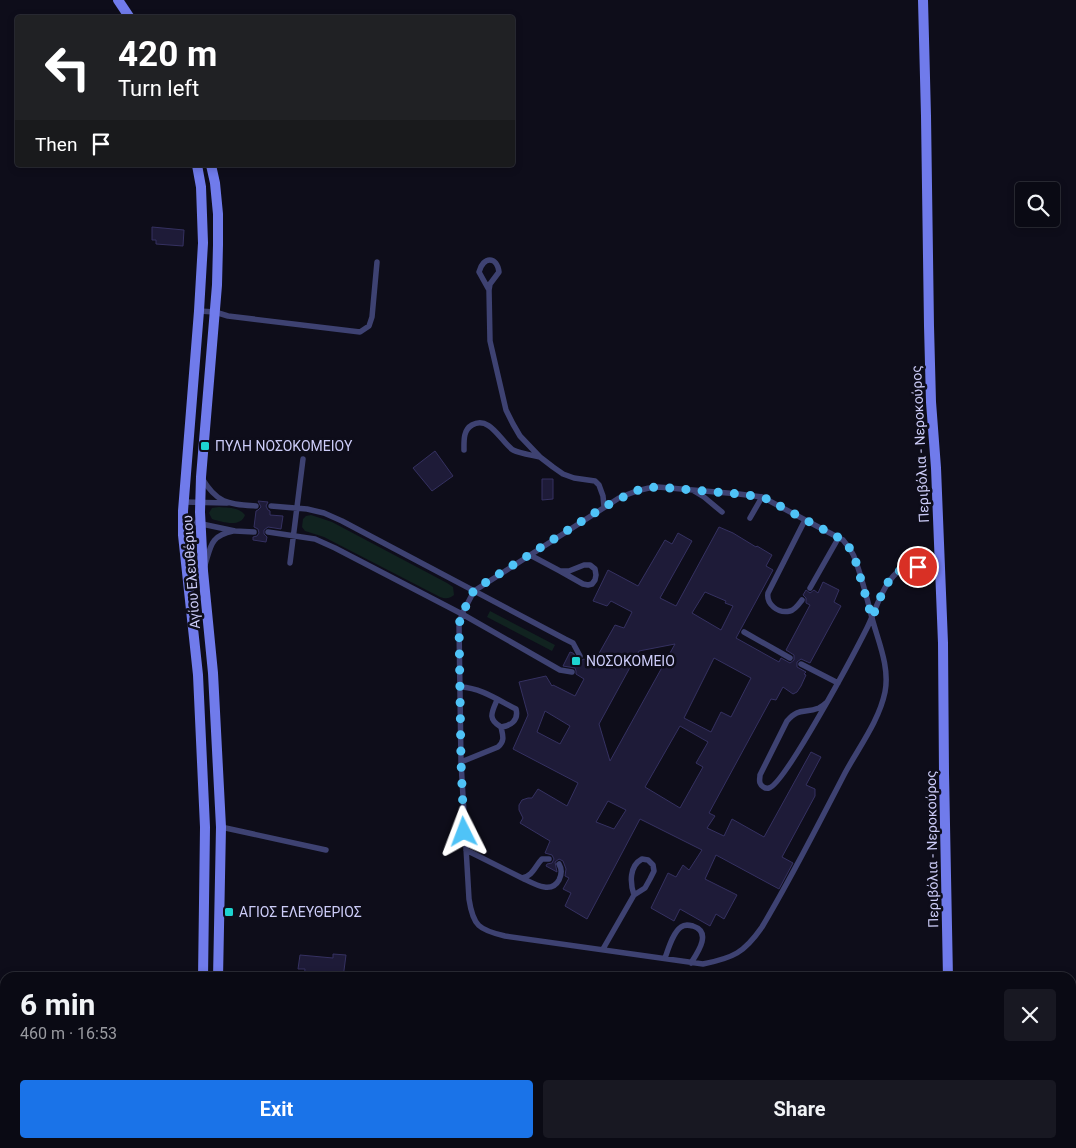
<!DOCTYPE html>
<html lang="en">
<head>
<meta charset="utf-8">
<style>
	body { margin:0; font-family:Roboto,sans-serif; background:#181822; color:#f1f3f6; height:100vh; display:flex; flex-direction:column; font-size:19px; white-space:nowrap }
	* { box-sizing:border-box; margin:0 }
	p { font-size:16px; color:#999aa0 }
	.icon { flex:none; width:28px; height:28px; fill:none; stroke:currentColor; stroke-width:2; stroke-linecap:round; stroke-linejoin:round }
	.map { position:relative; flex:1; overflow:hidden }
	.panel { position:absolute; left:0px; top:972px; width:1076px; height:176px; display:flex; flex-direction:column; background:#0a0a14; border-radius:15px 15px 0 0; box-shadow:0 2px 8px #0003,0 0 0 1px #2a2b34 }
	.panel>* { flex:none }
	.hud { position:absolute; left:15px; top:15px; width:500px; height:152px; border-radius:5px; box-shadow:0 2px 8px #0003,0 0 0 1px #2a2b34; background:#202124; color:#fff; overflow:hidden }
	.controls { position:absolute; left:1015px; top:182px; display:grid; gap:10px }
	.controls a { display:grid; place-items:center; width:45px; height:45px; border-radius:5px; background:#0a0a14; box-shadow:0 2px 8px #0003,0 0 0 1px #2a2b34; font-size:25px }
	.pin { position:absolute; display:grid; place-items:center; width:42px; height:42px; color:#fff; margin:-21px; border:2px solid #fff; border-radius:50%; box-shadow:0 1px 5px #0007 }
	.me { position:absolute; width:55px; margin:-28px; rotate:357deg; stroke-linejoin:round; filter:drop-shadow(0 0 4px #0008) }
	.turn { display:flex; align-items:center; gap:18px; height:105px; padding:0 20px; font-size:22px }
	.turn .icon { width:65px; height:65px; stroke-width:2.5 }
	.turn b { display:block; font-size:35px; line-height:42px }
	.then { display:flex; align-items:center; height:48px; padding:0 20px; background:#0003; gap:10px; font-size:19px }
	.round { display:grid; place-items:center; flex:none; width:52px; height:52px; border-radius:5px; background:#181822 }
	.overview { display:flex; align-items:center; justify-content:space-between; height:85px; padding:0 20px }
	h1 { font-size:30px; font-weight:700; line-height:38px }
	.action { display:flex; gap:10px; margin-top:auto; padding:10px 20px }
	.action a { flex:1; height:58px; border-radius:5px; background:#1a73e8; color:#fff; font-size:20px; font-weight:700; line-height:58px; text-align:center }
	.action a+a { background:#181822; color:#f1f3f6 }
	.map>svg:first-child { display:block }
</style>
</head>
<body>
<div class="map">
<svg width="1076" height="1148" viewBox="0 0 1076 1148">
	<rect width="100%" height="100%" fill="#0e0d1a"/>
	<path fill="#112320" d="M219,507c9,1 20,0 26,8 -4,13 -23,7 -33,4l-3,-6 3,-5z
		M311,515l21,7 115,61 6,4 1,8c-5,4 -8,4 -14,2l-116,-60 -19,-6 -3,-4 1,-8 3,-3z
		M490,611l65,34 -3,6 -65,-34z
		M822,1144h116v4h-116z"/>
	<path fill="#1e1b38" stroke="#353161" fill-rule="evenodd" d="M152,227l32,3 -1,16 -27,-2v-4h-4z
		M435,451l18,25 -21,15 -19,-23z
		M542,479h11v20l-11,1z
		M258,501l10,1 -2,4 2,4 2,1v4l13,1 -2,13 -13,-2 -4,3v4l3,3 -1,5 -13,-2v-3l4,-1 2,-3 -1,-4 -4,-2 2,-16 2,-1 3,-3z
		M719,527l14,6 23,14 1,-1 15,9 -6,11 7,4 -37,68 43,24 2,-4 9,5 4,-3v-5l-8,-5 24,-45 -4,-2v-5l-3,-3 3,-5 4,3 4,-3 4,3 5,-11 16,8 -5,12 7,4 -31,57 -9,-4 -4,3v5l9,5 -2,2 2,1 -5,11 -4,6 -4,2 -10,-7 -7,13 -5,-1 -62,114 6,3 -8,12 17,8 8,-17 32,18 47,-85 10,5 -15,28 9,4v7l-33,61 11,6 -14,26 -63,-34 -11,24 32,16 -13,24 -8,-5 -6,12 -30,-17 -6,12 -23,-13 17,-35 8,4 7,-12 6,5 13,-20 -62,-31 -53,100 -22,-13 6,-13 -8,-4 6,-11 -4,-2 1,-7 -3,-8 -4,-2 -4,3 2,10 -11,-6 1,-2 5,-1 2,-4 -2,-4 -7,-2 5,-12 -30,-18 3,-5 -4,-8v-5l3,-5 6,-2h4l6,-9 29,17 11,-23 -65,-34 15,-34 -9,-33 27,-6 6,10 1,-1 22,11 9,-17 -8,-5v-3l-1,-3 -12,-2 7,-14 3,1 5,7h4l2,-1 9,5 22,-39 9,3 8,-16 -21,-11 -4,5 -14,-5 15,-31 30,16 27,-46 7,4 6,-11 14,8 -32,57 16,8zM705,592l21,9 -1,2 8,3 -12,24 -29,-17zM675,644l-65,117 -11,-37 40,-73zM714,658l37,20 -20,39 -10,-5 -10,20 -27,-14zM545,711l25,15 -10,18 -23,-12zM680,726l28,16 -12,21 7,4 -23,41 -35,-21zM608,801l18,9 -12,19 -18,-7z
		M333,954l13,1 -3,23h-39l1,-9h-7l2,-14 33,3z"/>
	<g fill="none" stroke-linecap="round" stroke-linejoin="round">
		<path stroke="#3e4272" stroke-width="5.5" d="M489,290l-10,-18c4,-16 18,-16 20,0l-9,12 -1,6 1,51 16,69 7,14 7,12 20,21 13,10 10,7 11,4 21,3 4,4 4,11 1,11
			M199,311l16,1 13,4 132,16 9,-6 3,-9 5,-55
			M464,450c0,-9 -1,-20 8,-25 18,-10 29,17 41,25 8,4 19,5 27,7
			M202,478c15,26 27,26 54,28
			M658,487l81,7 23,3 81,43c5,6 10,12 12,19 7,19 12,39 17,59 6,23 18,49 13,74 -6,29 -26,55 -40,81 -27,52 -53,104 -83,154 -18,26 -29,31 -59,37l-198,-28c-26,-6 -32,-10 -36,-37l-8,-137 -2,-138 3,-10 12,-23 145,-93c14,-6 24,-10 39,-11z
			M694,491l10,6 18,15
			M183,502l44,1
			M271,506l36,3 17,4 18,8 223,118 8,4 7,13
			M750,518l12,-21
			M183,520l52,11 19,1
			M268,532l47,7 20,9 127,66 98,56 12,2
			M530,555l30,16 23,13 5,1 4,-1 3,-4 1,-5 -1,-6 -5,-4h-6l-15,6h-9
			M290,563l13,-104
			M205,565c6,-19 5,-29 28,-34
			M810,588l29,-51
			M802,600c-3,4 -7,10 -12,11 -12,3 -24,-7 -22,-18l37,-73
			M744,632l46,26
			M801,664l37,19
			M461,687c20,1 37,13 55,22 3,12 -6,17 -15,18 -14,-8 -9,-15 -4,-27
			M826,703c-2,2 -5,4 -7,5 -15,6 -20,-1 -32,13l-27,54c0,3 -1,5 0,8 1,3 5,6 9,5 16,-4 87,-138 98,-160 9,-18 17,-49 35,-59l38,-3
			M461,762l37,-15c7,-6 5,-11 3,-20
			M221,827l105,23
			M466,850l56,28
			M549,859h-7c-7,7 -9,17 -20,19 11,5 29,17 37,2 3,-6 3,-11 0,-16
			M603,949l31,-54 11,-7 5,-9 4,-8 -1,-6 -5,-5 -6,-1c-13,7 -12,24 -8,36
			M665,958c3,-8 8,-26 16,-31 4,-3 8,-2 12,-1 19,6 5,26 -2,37"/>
		<path stroke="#3e4272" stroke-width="10" d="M801,1148v-4"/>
		<path stroke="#707beb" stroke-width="10" d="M118,0l12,18
			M923,0l3,116 3,210 2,76 5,66 7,175 1,130 4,205
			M197,165l4,22 2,56 -4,68 -16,200v24l15,140 7,152 -2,151
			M211,165l4,18 3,31v31l-1,40 -16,192 -1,35 3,59 10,102 8,154 -3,151
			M0,1058l5,1
			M0,1077l5,1
			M351,1144l22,4
			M441,1144l22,4
			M949,1144v4
			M208,1148l2,-4"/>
	</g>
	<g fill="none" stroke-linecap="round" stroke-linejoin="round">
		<path stroke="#4fc3f7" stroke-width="9" stroke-dasharray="0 16.2" d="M464,832l-3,-70 -2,-138 3,-10 12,-24 130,-83 29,-15 11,-4 14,-1 81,7 23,3 5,2 76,41 9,11 3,8 17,59c6,-14 14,-40 27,-47 6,-3 13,-3 19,-4"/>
	</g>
	<g fill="#1dd3d0" stroke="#0e0d1a" stroke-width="2">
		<rect x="200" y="441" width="10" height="10" rx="2.5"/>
		<rect x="571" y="656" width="10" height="10" rx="2.5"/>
		<rect x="224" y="907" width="10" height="10" rx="2.5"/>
	</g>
	<g text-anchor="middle" stroke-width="5" stroke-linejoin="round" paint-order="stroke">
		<g font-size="14" fill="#ccccf8" stroke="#0e0d1a">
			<text transform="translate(920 444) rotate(-93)" y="5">Περιβόλια - Νεροκούρος</text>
			<text transform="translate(191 572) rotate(-94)" y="5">Αγίου Ελευθέριου</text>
			<text transform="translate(932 849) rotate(-91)" y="5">Περιβόλια - Νεροκούρος</text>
		</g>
		<g font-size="14" fill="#ccccf8" stroke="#0e0d1a" text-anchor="start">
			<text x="215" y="451">ΠΥΛΗ ΝΟΣΟΚΟΜΕΙΟΥ</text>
			<text x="586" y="666">ΝΟΣΟΚΟΜΕΙΟ</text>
			<text x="239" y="917">ΑΓΙΟΣ ΕΛΕΥΘΕΡΙΟΣ</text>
		</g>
	</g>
</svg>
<div class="controls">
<a><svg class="icon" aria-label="search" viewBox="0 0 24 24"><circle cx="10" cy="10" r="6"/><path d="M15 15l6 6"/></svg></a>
</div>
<div class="pin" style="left:918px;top:567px;background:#d93025"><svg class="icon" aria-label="arrive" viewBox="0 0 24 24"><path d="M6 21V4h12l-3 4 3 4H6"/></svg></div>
<svg class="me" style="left:464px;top:832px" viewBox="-20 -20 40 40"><path d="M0-17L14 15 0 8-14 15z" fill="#4fc3f7" stroke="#fff" stroke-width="4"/></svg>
<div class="hud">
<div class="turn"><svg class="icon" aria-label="left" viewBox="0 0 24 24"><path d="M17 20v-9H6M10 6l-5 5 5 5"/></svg><div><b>420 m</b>Turn left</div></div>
<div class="then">Then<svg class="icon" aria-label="arrive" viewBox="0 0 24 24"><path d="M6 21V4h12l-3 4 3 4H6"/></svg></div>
</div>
<section class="panel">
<div class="overview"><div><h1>6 min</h1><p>460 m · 16:53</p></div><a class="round"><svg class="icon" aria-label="close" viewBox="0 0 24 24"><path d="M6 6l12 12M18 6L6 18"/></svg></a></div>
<div class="action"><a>Exit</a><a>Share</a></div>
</section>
</div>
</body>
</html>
